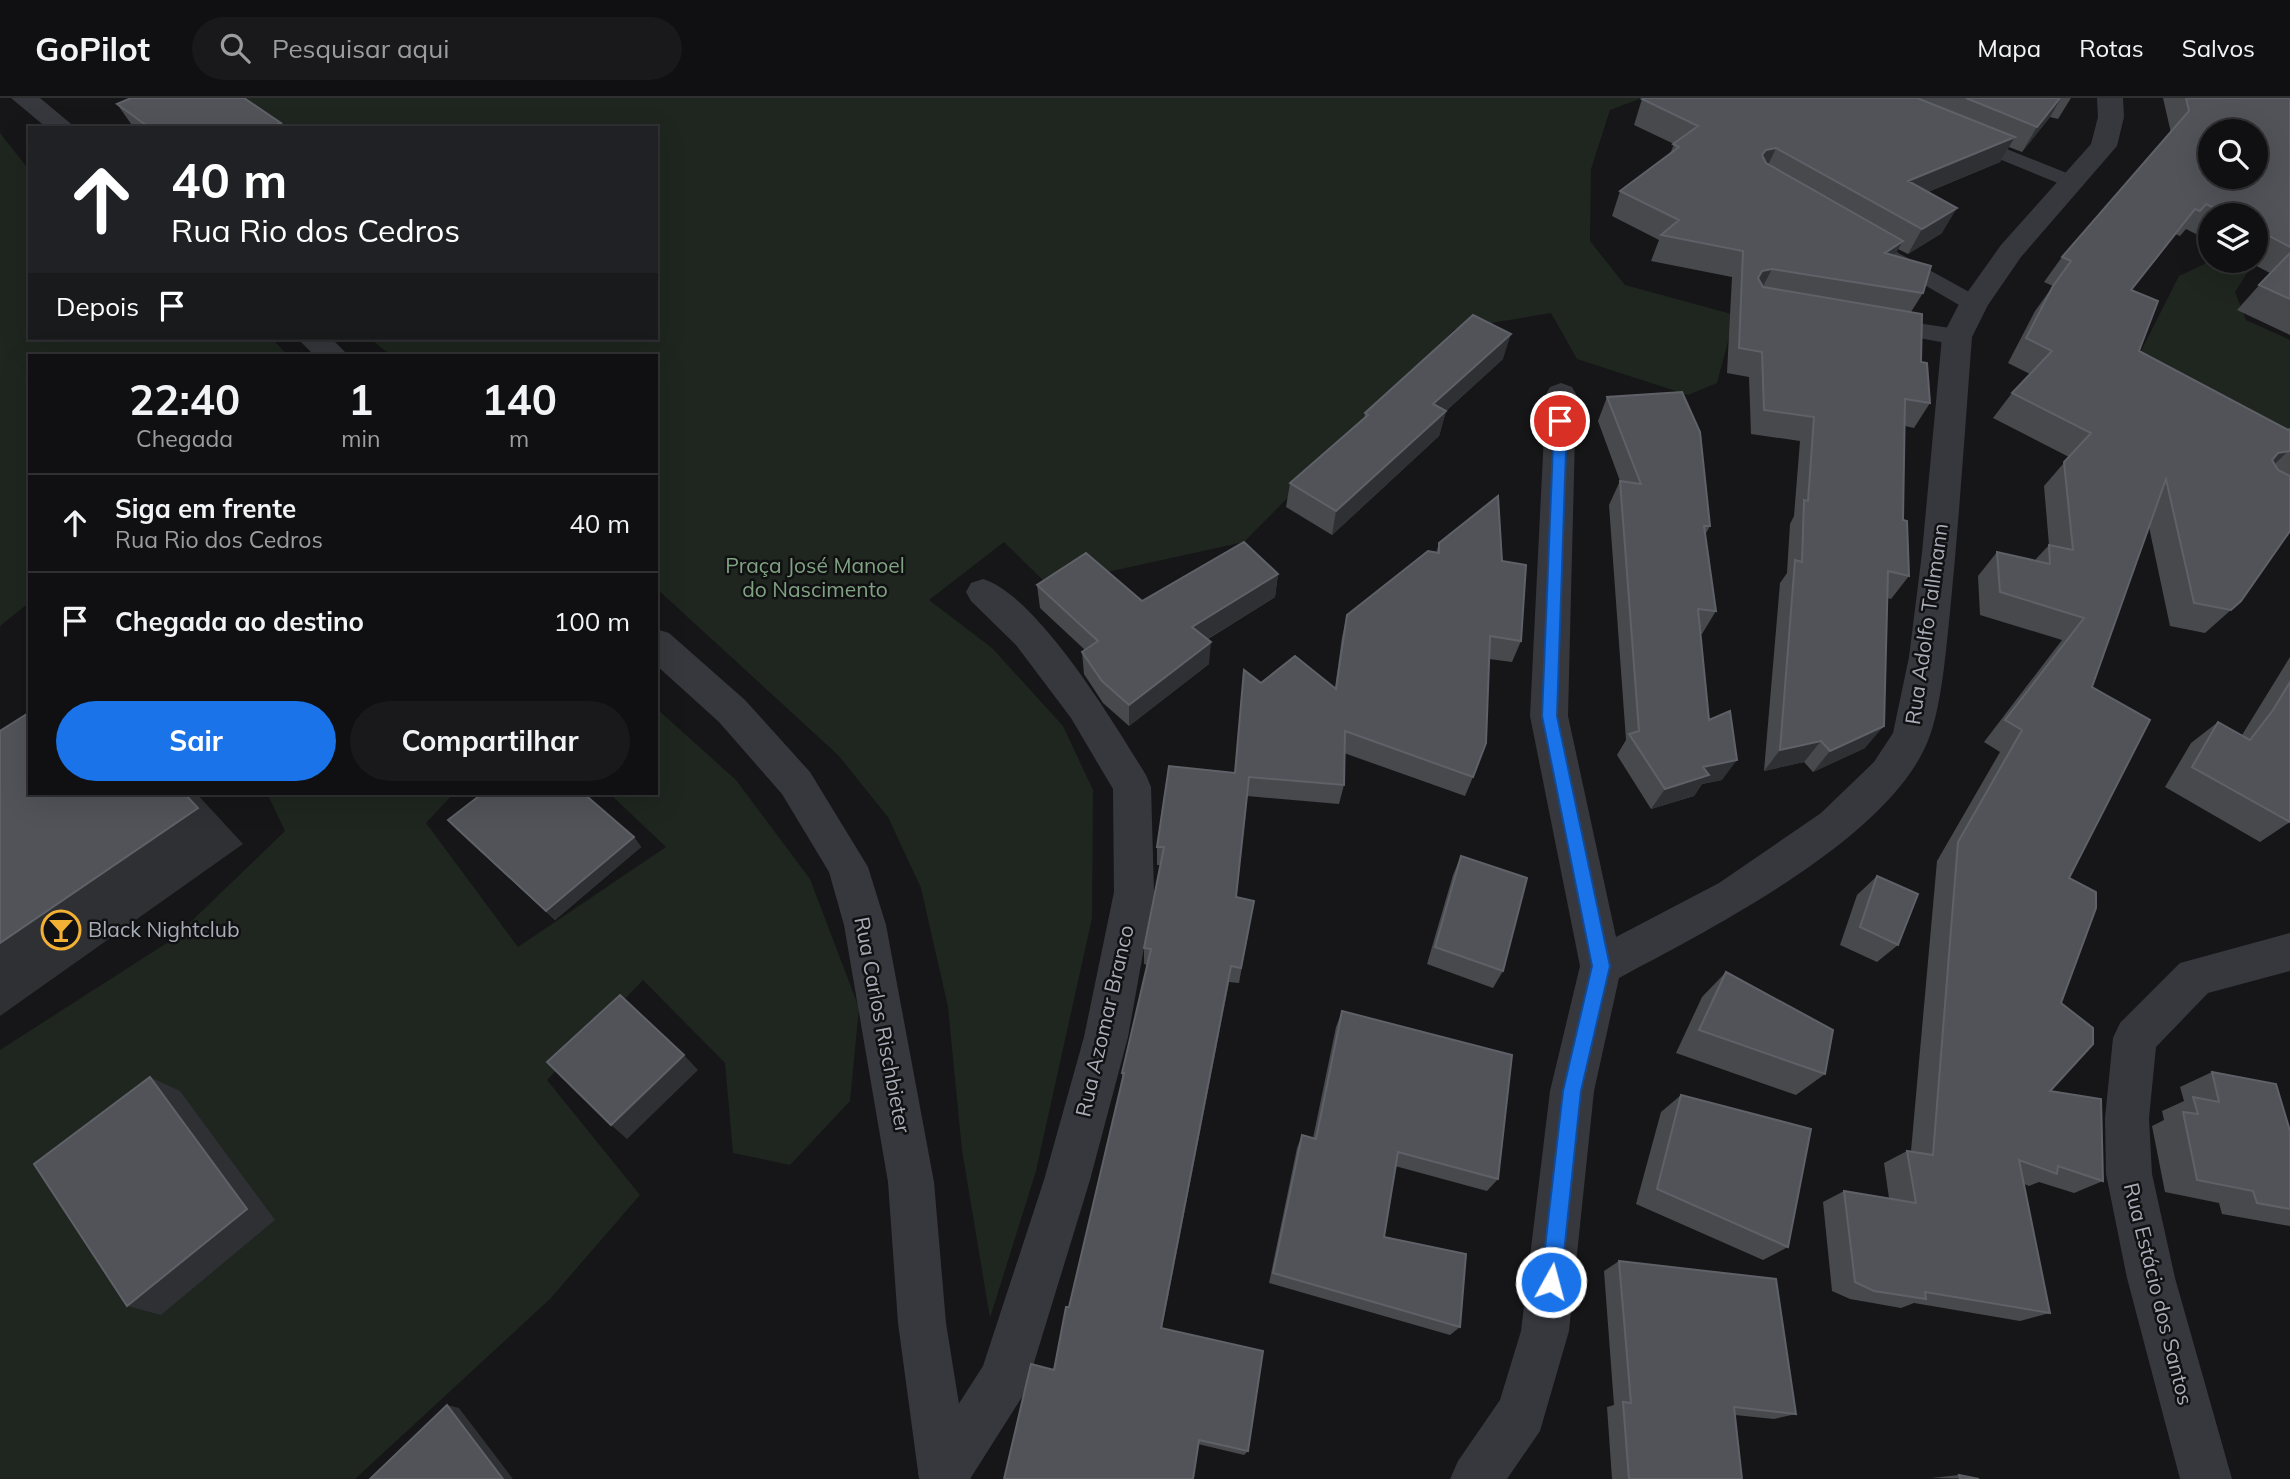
<!DOCTYPE html>
<html lang="pt">
<head>
<meta charset="utf-8">
<style>
	body { margin:0; font-family:Mulish,sans-serif; background:#19191b; color:#f1f3f6; height:100vh; display:flex; flex-direction:column; font-size:26px; white-space:nowrap }
	* { box-sizing:border-box; margin:0 }
	p { font-size:23px; color:#9c9d9f }
	.icon { flex:none; width:38px; height:38px; fill:none; stroke:currentColor; stroke-width:2; stroke-linecap:round; stroke-linejoin:round }
	.map { position:relative; flex:1; overflow:hidden }
	.drawer { position:absolute; left:28px; top:256px; width:630px; height:441px; display:flex; flex-direction:column; background:#101012; border-radius:0px; box-shadow:0 7px 28px #0002,0 0 0 2px #303032 }
	.drawer>* { flex:none }
	.hud { position:absolute; left:28px; top:28px; width:630px; height:214px; border-radius:0px; box-shadow:0 7px 28px #0002,0 0 0 2px #303032; background:#202124; color:#fff; overflow:hidden }
	.controls { position:absolute; left:2198px; top:21px; display:grid; gap:14px }
	.controls a { display:grid; place-items:center; width:70px; height:70px; border-radius:50%; background:#101012; box-shadow:0 7px 28px #0002,0 0 0 2px #303032; font-size:35px }
	.pin { position:absolute; display:grid; place-items:center; width:60px; height:60px; color:#fff; margin:-30px; border:4px solid #fff; border-radius:50%; box-shadow:0 2px 7px #0007 }
	.me { position:absolute; width:77px; margin:-38px; rotate:7deg; stroke-linejoin:round; filter:drop-shadow(0 0 5px #0008) }
	.turn { display:flex; align-items:center; gap:24px; height:147px; padding:0 28px; font-size:32px }
	.turn .icon { width:91px; height:91px; stroke-width:2.5 }
	.turn b { display:block; font-size:49px; line-height:60px }
	.then { display:flex; align-items:center; height:66px; padding:0 28px; background:#0003; gap:14px; font-size:26px }
	.eta { display:flex; justify-content:space-evenly; align-items:center; height:119px; text-align:center }
	.eta b { font-size:42px; font-weight:700; line-height:49px }
	.action { display:flex; gap:14px; margin-top:auto; padding:14px 28px }
	.action a { flex:1; height:80px; border-radius:42px; background:#1a73e8; color:#fff; font-size:28px; font-weight:700; line-height:80px; text-align:center }
	.action a+a { background:#19191b; color:#f1f3f6 }
	ul { padding:0; list-style:none }
	li { display:flex; align-items:center; gap:21px; height:98px; padding:0 28px; border-top:2px solid #303032 }
	li div { flex:1 }
	li b { display:block; font-size:26px }
	li em { font-style:normal }
	header { display:flex; align-items:center; gap:42px; box-sizing:border-box; height:98px; padding:0 35px; background:#101012; border-bottom:2px solid #303032 }
	header strong { font-size:33px }
	nav { display:flex; gap:38px; margin-inline-start:auto; font-size:24px }
	.search { width:490px; height:63px; background:#19191b; display:flex; align-items:center; gap:18px; box-sizing:border-box; padding:0 24px; border-radius:38px; color:#9c9d9f; font-size:26px }
	.map>svg:first-child { display:block }
</style>
</head>
<body>
<header>
<strong>GoPilot</strong>
<div class="search"><svg class="icon" aria-label="search" viewBox="0 0 24 24"><circle cx="10" cy="10" r="6"/><path d="M15 15l6 6"/></svg>Pesquisar aqui</div>
<nav><a>Mapa</a><a>Rotas</a><a>Salvos</a></nav>
</header>
<div class="map">
<svg width="2290" height="1381" viewBox="0 0 2290 1381">
	<rect width="100%" height="100%" fill="#161618"/>
	<path fill="#1e261f" d="M227,0h1415l-32,12 -19,59 -1,72 35,44 110,30 -18,68 -29,12 -111,-36 -26,-46 -96,16 -211,213 -196,43 -44,-43 -75,58 63,48 71,78 30,64 -1,128 -56,253 -46,147 -28,-168 -14,-143 -27,-119 -33,-71 -50,-62 -182,-167v-233h-265l-22,-17h287v-210h-387z
		M0,35l30,38v167h242l15,17h-257v247l-30,24z
		M2211,163l38,9 -14,22 11,28 44,20v90l-3,9 -147,-86 39,-77z
		M656,610l80,72 74,99 49,129 -9,93 -60,64 -57,-12 -8,-90 -82,-83 -96,100 93,115 -90,104 -195,180h-355v-429l173,-111 112,-108 -18,-38h187l-28,30 92,124 148,-100 -57,-54h47z"/>
	<g fill="none" stroke-linecap="round" stroke-linejoin="round">
		<path fill="#37383d" fill-rule="evenodd" d="M1967,35l112,45 3,4 -10,6 -7,-2 -105,-43 -3,-4z
			M1893,152l89,49 3,5 -3,5h-16l-81,-47 -3,-5z
			M1884,220l73,11 8,3 4,5 -4,5 -8,3 -81,-15 -3,-5 3,-5z"/>
		<path fill="#37383d" fill-rule="evenodd" d="M2097,0h26l1,19 -7,29 -96,111 -33,48 -16,32c-7,92 -13,184 -22,275 -4,37 -8,92 -21,126 -37,100 -219,191 -310,240l-25,113 -25,240 -29,100 -33,48h-57l8,-18 42,-61 21,-69 29,-240 30,-125 -50,-250 16,-322 4,-7 11,-4 11,4 4,7 -8,322 48,221 103,-54 102,-70 53,-51 19,-29 16,-76 13,-104 20,-216 17,-33 42,-59 90,-101 7,-27z
			M983,481c55,17 132,146 163,196l5,12 3,105 -26,145 -38,143 -61,199 -7,18 -52,82h-49l-3,-6 8,-18 57,-89 61,-186 40,-143 30,-145 -1,-103 -42,-71 -55,-73 -45,-44 -5,-9 5,-9z
			M2290,835v38l-82,22 -52,54 -7,71 3,56 23,104 57,201h-52l-53,-201 -21,-104 -1,-56 8,-80 7,-15 60,-60z"/>
		<path fill="#37383d" fill-rule="evenodd" d="M11,0h29l36,30h-29z
			M297,240h34l17,17h-34z
			M656,531l13,4 76,67 65,72 58,95 18,58 48,257 12,141 25,156h-52l-21,-156 -10,-141 -44,-257 -15,-53 -47,-78 -63,-72 -63,-57z"/>
	</g>
	<path fill="#47494d" d="M1644,0h427l-13,21 -8,-2 -28,35 -13,-5 -9,15 -72,30 14,41 -34,21 -10,-5 -3,7 28,37 -12,19 10,50 9,41 -16,25 -9,-2 -2,94 6,56 -18,23 -4,-1 -22,150 -52,24 -9,-10 -40,9 16,-188 7,-10 3,-49 4,-8 6,-75 -49,-7 -2,-57 -22,-4 5,-96 -81,-16 8,-21 -47,-24 8,-25 50,-37 4,-10 -40,-19 8,-26z
		M2163,0h127v237l-53,-25 33,-37 -23,-12h9v-46h-46v26l-24,-12 -6,7 -5,-2 -44,56 8,61 149,79 2,-1v102l-49,70 -36,32 -35,-7 -21,-99 -57,160 -23,191 -8,125 -11,88 53,90 -29,12 -35,-11 -10,4 -5,-2 26,129 -30,8 -106,-18 -13,5 -51,-9 -18,-8 -9,-89 21,-11 45,7 -5,-35 23,-12h4l26,-290 63,-109 -16,-10 78,-102 -82,-25 -2,-39 19,-24 38,8 14,-15 -5,-59 25,-29 -76,-39 19,-25 18,-19 -22,-11 27,-52 18,-25 -9,-4 18,-25 109,-124z
		M117,6l164,19 3,5h-150z
		M1503,261l-57,52 -7,25 -107,99 -46,-28 4,-24 74,-64 1,-6z
		M1607,299l103,129 -5,9 11,76 -14,23h-2l9,86 13,60 -20,4 -8,12 -43,13 -34,-54 9,-15 -17,-235 11,-24 -22,-60z
		M1439,445l63,18 19,80 -9,21 -23,-3 -16,118 -8,19 -121,-43v32l-5,19 -92,-8 -11,101 18,4 -15,82 -10,-1 -67,346 86,123 -4,4 -46,-11 -144,-74 15,-63 53,-225v-9l25,-108 -3,-1v-16l16,-83h-3v-18l77,-74 27,-90 74,5 7,-51 5,-22 89,-62z
		M1278,476l-3,23 -67,42 1,25 -80,62 -26,-23 -19,-29 -2,-22 3,-2 -45,-42 -3,-23 105,16z
		M2290,559v165l-30,20 -95,-55 26,-44 27,-21 24,13z
		M448,722l186,17 7,10 -86,73 -98,-90z
		M1461,758l42,115 -10,17 -66,-24 26,-89z
		M1877,778l21,69 -21,17 -37,-17 17,-50z
		M1726,874l99,102 -29,21 -120,-42 26,-56z
		M1342,913l156,168 -11,12 -92,-25 -11,71 76,90 -10,8 -181,-52 28,-135 5,-13 11,3 23,-111z
		M2212,974l78,59v95l-68,-12 -3,-11 -54,-11 -13,-66 12,-6 -2,-9 22,-10 -4,-14z
		M1681,997l107,152 -25,13 -127,-56 25,-92z
		M1619,1163l177,153 -22,5 -39,-4 7,64h-130l-5,-72 7,-2 -10,-134z
		M1959,1377l20,4 -48,-1z"/>
	<path fill="#2f3033" d="M2060,0h1l-11,19 -28,35 15,-25z
		M281,25l3,5h-14z
		M2015,39l-15,25 -106,44 14,-25z
		M1776,50l-12,26 -2,-19 4,-5z
		M1957,110l-15,25 -34,21 14,-25z
		M1903,143l-15,26 -3,-14z
		M1772,171l-13,25 -1,-16 4,-7z
		M1511,236l-8,25 -77,70 7,-25z
		M1446,313l-7,25 -107,99 4,-24z
		M2289,352l-25,25 -11,3 25,-25z
		M1278,476l-3,23 -84,52 1,-22z
		M1211,544l-2,22 -80,62v-21z
		M1884,628l-19,22 -52,24 17,-21z
		M1821,643l-17,21 -40,9 16,-21z
		M1737,662l-15,20 -20,4 -8,12 -43,13 14,-20 38,-22z
		M184,695h12l47,51 -243,172v-73z
		M634,739l7,10 -86,73 -9,-9z
		M1231,868l-2,16 -69,353 1,-7z
		M684,957l14,15 -71,69 -16,-14z
		M150,979l30,14 95,129 -114,95 -34,-9z
		M447,1307l12,3 54,71h-10z"/>
	<path fill="#525359" stroke="#5f6168" stroke-width="2" fill-rule="evenodd" d="M131,0h113l37,25 -11,5h-120l-33,-24z
		M1644,0h273l98,39 -107,44 49,27 -35,21 -146,-81 -10,2 -4,5 4,8 137,78 -18,12 46,13 -8,27 -151,-24 -10,2 -4,7 5,9 159,27 -1,48 6,1 3,40 -25,-4 -2,121 4,1 2,55 -21,-5 -4,155 -54,25 -9,-10 -41,9 15,-190 7,2 2,-62 4,1 6,-84 -50,-7 -2,-58 -23,-4 4,-97 -82,-16 18,-15 -59,-29 59,-44 -6,-3 25,-18 -56,-27z
		M1966,0h94l-23,29z
		M2186,0h104v149l-34,-18v-14h-27l-23,-11 -6,7 -5,-2 -64,81 27,11 -19,50 149,79 2,-1v22l-12,2 -6,7 6,10 12,6v55l-49,70 -10,9 -37,-7 -28,-124 -74,208 58,33 -81,158 27,14v16l-35,95 32,25v16l-43,47 51,8 2,82 -45,-15 -1,8 -38,-14 31,153 -125,-21 1,7 -52,-8 -19,-9 -11,-91 72,12 -9,-52 26,4 25,-313 64,-112 -17,-10 79,-102 -84,-26 -3,-40 53,12 -1,-19 24,5 -9,-88 27,-29 -79,-40 40,-42 -26,-13 27,-52 18,-25 -9,-4 127,-146zM2210,33h46v46h-46z
		M2290,155v46l-31,-14z
		M1473,217l38,19 -78,70 13,7 -110,100 -46,-28 78,-68 -3,-2z
		M1682,294l18,40 10,94h-6l12,85 -18,-2 11,111 21,-9 7,49 -34,7 6,8 -44,14 -36,-55 10,-3 -19,-250 21,3 -34,-87z
		M1498,398l4,65 24,4 -5,76 -31,-5 -4,107 -13,34 -128,-46 -1,54 -95,-8 -13,120 18,4 -13,67 -10,-2 -70,362 102,23 -15,100 -49,-11 -6,39h-189l27,-115 23,6 12,-63h3l55,-234h-2l29,-124 -7,-1 20,-101h-7l12,-81 66,7 9,-103 17,13 34,-27 41,33 11,-74 81,-64 11,2v-10z
		M1244,444l34,32 -86,53 19,15 -82,63 -27,-24 -20,-29 16,-11 -61,-56 49,-32 56,48z
		M2290,584v140l-98,-55 26,-45 32,18 23,-30z
		M30,614v81h154l14,15 -198,135v-212z
		M483,695h100l51,44 -88,74 -98,-91z
		M1461,758l66,22 -24,93 -68,-24z
		M1877,778l41,18 -20,51 -38,-18z
		M1726,874l107,58 -8,44 -126,-44z
		M620,897l64,60 -73,70 -64,-63z
		M1342,913l170,44 -14,124 -100,-27 -14,85 82,17 -6,73 -187,-54 29,-138 14,4z
		M2212,974l64,12 14,47v78l-33,-6 -4,-12 -56,-11 -14,-68 15,2 -5,-17 26,5z
		M150,979l97,132 -120,97 -93,-142z
		M1681,997l130,34 -23,118 -131,-58z
		M1619,1163l157,18 20,135 -62,-7 8,72h-113l-6,-77 8,1z
		M447,1307l56,74h-133z
		M1959,1377l20,4h-19z"/>
	<path fill="#1a73e8" stroke="#114b97" stroke-width="2" d="M1560,318l7,5 -10,295 53,250 -29,125 -20,191 -3,7 -7,3 -7,-3 -3,-7 22,-191 29,-125 -50,-250 12,-295z"/>
	<defs>
		<symbol id="bar-ring" viewBox="-11 -11 22 22"><circle r="9.5" fill="#111113" stroke="#f2b134" stroke-width="1.5"/><path d="M-6-5H6L.8 .8V4.5H3.5V6h-7V4.5H-.8V.8Z" fill="#f2b134"/></symbol>
	</defs>
	<g fill-rule="evenodd">
		<use href="#bar-ring" x="39" y="810" width="44" height="44"/>
	</g>
	<g text-anchor="middle" stroke-width="5" stroke-linejoin="round" paint-order="stroke">
		<g font-size="21" fill="#7fa381" stroke="#111113">
			<text x="815" y="475">Praça José Manoel<tspan x="815" dy="24">do Nascimento</tspan></text>
		</g>
		<g font-size="21" fill="#a8adb8" stroke="#111113">
			<text transform="translate(1927 526) rotate(-82)" y="7">Rua Adolfo Tallmann</text>
			<text transform="translate(1105 923) rotate(-77)" y="7">Rua Azomar Branco</text>
			<text transform="translate(882 927) rotate(79)" y="7">Rua Carlos Rischbieter</text>
			<text transform="translate(2158 1196) rotate(76)" y="7">Rua Estácio dos Santos</text>
		</g>
		<g font-size="21" fill="#a8adb8" stroke="#111113" text-anchor="start">
			<text x="88" y="839">Black Nightclub</text>
		</g>
	</g>
</svg>
<div class="controls">
<a><svg class="icon" aria-label="search" viewBox="0 0 24 24"><circle cx="10" cy="10" r="6"/><path d="M15 15l6 6"/></svg></a>
<a><svg class="icon" aria-label="layers" viewBox="0 0 24 24"><path d="M12 4l9 5-9 5-9-5zM3 14l9 5 9-5"/></svg></a>
</div>
<div class="pin" style="left:1560px;top:323px;background:#d93025"><svg class="icon" aria-label="arrive" viewBox="0 0 24 24"><path d="M6 21V4h12l-3 4 3 4H6"/></svg></div>
<svg class="me" style="left:1551px;top:1184px" viewBox="-20 -20 40 40"><circle r="17" fill="#1a73e8" stroke="#fff" stroke-width="3"/><path d="M0-11L8 9 0 5-8 9z" fill="#fff"/></svg>
<div class="hud">
<div class="turn"><svg class="icon" aria-label="ahead" viewBox="0 0 24 24"><path d="M12 20V5M6 11l6-6 6 6"/></svg><div><b>40 m</b>Rua Rio dos Cedros</div></div>
<div class="then">Depois<svg class="icon" aria-label="arrive" viewBox="0 0 24 24"><path d="M6 21V4h12l-3 4 3 4H6"/></svg></div>
</div>
<section class="drawer">
<div class="eta">
<div><b>22:40</b><p>Chegada</p></div>
<div><b>1</b><p>min</p></div>
<div><b>140</b><p>m</p></div>
</div>
<ul>
<li><svg class="icon" aria-label="ahead" viewBox="0 0 24 24"><path d="M12 20V5M6 11l6-6 6 6"/></svg><div><b>Siga em frente</b><p>Rua Rio dos Cedros</p></div><em>40 m</em></li>
<li><svg class="icon" aria-label="arrive" viewBox="0 0 24 24"><path d="M6 21V4h12l-3 4 3 4H6"/></svg><div><b>Chegada ao destino</b></div><em>100 m</em></li>
</ul>
<div class="action"><a>Sair</a><a>Compartilhar</a></div>
</section>
</div>
</body>
</html>
